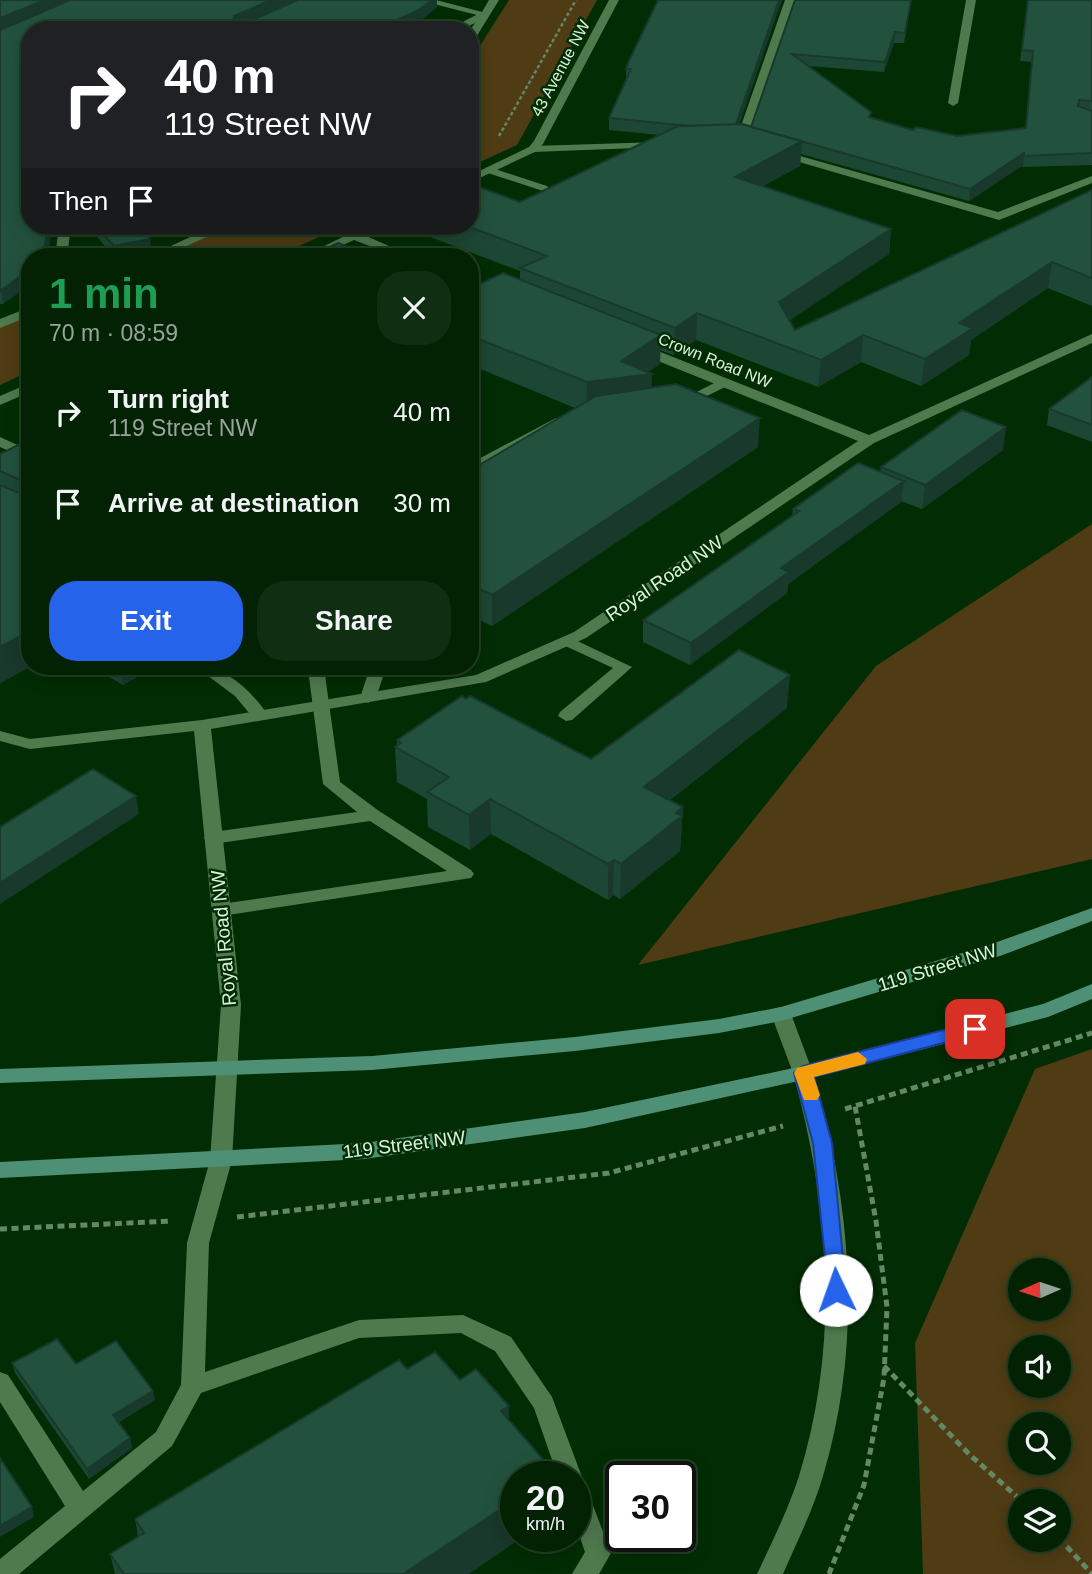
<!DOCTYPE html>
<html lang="en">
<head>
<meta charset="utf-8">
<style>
	body { margin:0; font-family:Arial,sans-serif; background:#102f12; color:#f1f3f6; height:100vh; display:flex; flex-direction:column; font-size:26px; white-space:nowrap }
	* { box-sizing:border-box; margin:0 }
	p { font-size:23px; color:#96a49a }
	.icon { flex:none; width:38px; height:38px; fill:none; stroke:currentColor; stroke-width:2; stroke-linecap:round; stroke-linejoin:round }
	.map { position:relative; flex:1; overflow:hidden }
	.panel { position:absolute; left:21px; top:248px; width:458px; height:427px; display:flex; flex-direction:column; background:#022203; border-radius:28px; box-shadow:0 4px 18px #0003,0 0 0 2px #233f25 }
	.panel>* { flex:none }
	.top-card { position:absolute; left:21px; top:21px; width:458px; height:214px; border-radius:28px; box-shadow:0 4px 18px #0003,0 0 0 2px #233f25; background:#202124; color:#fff; overflow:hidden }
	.needle { width:46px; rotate:267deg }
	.buttons { position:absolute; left:1008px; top:1258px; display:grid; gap:14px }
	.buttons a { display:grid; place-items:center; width:63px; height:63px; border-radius:50%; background:#022203; box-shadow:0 4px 18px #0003,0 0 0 2px #233f25; font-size:35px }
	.speed { position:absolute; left:500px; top:1461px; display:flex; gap:14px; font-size:35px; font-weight:700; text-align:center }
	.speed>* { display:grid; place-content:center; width:91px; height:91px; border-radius:50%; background:#022203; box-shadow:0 4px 18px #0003,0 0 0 2px #233f25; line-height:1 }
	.speed small { font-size:18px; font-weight:400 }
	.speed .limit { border:4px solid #111; border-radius:10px; background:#fff; color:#111 }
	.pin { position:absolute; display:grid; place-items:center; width:60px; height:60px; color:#fff; margin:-30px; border-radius:14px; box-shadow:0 4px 10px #0006 }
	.me { position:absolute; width:77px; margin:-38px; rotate:357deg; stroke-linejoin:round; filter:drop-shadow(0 0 5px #0008) }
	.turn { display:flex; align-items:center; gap:24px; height:147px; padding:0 28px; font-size:32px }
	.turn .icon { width:91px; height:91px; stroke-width:2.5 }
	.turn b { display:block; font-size:49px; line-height:60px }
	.then { display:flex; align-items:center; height:66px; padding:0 28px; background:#0003; gap:14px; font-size:26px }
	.round { display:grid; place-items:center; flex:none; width:74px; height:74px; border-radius:28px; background:#102f12 }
	.summary { display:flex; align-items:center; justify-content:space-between; height:119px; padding:0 28px }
	h1 { font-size:42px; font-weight:600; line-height:52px; color:#1e9e55 }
	.cta { display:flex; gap:14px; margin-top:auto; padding:14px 28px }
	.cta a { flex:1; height:80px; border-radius:28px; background:#2563eb; color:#fff; font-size:28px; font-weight:600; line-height:80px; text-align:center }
	.cta a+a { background:#102f12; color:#f1f3f6 }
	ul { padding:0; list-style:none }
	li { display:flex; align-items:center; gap:21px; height:91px; padding:0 28px }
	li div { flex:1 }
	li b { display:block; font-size:26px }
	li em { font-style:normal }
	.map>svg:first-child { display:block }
</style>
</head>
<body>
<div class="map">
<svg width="1092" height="1574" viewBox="0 0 1092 1574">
	<rect width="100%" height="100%" fill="#022d04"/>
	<path fill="#4f3c14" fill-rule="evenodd" d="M509,0h88l-80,145 -46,21v-106z
		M231,226h112l-68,31h-118z
		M30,312v59l-30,14v-60z
		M1092,524v335l-454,106 238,-299z
		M1092,1049v525h-169l-8,-231 120,-274zM1059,1270v39h-39v-39zM1020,1348h39v38h-39zM1059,1424v39h-39v-39zM1020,1502h39v38h-39z"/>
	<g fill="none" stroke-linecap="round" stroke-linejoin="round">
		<path stroke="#648765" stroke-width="2.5" stroke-dasharray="3.5 2.5" stroke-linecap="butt" d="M499,136l77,-136
			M260,257l23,-10"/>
		<path stroke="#648765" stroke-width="5" stroke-dasharray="7 4.5" stroke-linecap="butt" d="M845,1109l247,-76
			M237,1217l372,-44 174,-47
			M0,1229l172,-8
			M884,1366l86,89 53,47
			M1059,1538l33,36
			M829,1574l35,-89 20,-107 3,-71 -11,-86 -21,-115"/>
		<path fill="#4f7a4e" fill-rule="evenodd" d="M418,0h18l54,14 -5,3z
			M785,0h10l-48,141 4,3 -6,3 -8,-2 -2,-2z
			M659,142l4,1v4l-130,5 -6,-3 6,-3z
			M779,150l219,62 94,-36v7l-93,37 -224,-65v-4z
			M489,167l58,19 2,2 -6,3 -58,-19v-4z
			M59,226h12l-4,31h-12z
			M214,226h16l-67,31h-16z
			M30,307v9l-30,12v-9z
			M724,378l7,4 -2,3 -44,22h-10l-2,-3z
			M556,418l7,4 -2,3 -90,48v-10z
			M0,437l24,11 2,3 -7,4 -19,-8z
			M567,636l65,31 -60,53 -6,1 -8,-5 2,-4 53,-44 -52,-24 -2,-3z
			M196,667c31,-1 55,24 72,48l-2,4h-12l-19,-23z
			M294,667h20l11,8 15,107 39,29 92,59 3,4 -3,4 -250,38 -7,-2 -2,-4 2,-4 7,-2 226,-33 -77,-50 -157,23 -6,-2 -3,-4 3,-4 6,-2 144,-20 -34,-28 -14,-107z
			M370,667h16l-10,31 -8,5 -8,-5z
			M221,1152l7,2 4,6 -23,83 -4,129 154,-52 104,-5 48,22 41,60 30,80 -2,6 5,1 3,8 23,61 -12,21h-27l13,-22 -9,-26v-49h-18l-24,-69 -39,-57 -34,-18 -102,5 -158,55 -29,53 -153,128h-19v-15l65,-53 -65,-104v-30l8,3 75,116 73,-59 25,-47 6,-142 23,-83 4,-6z"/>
		<path fill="#4f7a4e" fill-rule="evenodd" d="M489,0h10l-24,39 -4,1 -1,-10 5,-7 -15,7h-13l35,-18z
			M609,0h10l-76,144 -6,7 -66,31v-7l58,-28 5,-6z
			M966,0h10l-18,103 -5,3 -5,-3z
			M365,226h15l-16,9 50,22h-16l-44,-17 -37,17h-15z
			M471,278l31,12 2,3 -6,4 -27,-11z
			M1092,334v9l-218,100 -288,195 -100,44 -275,47 30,276 -9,155 -4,6 -7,2 -7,-2 -4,-6 11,-155 -27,-274 -164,18 -30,-8v-10l30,8 172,-19 274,-45 98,-43 284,-191 -225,-90v-6h10l226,90z
			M30,383v9l-30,13v-9z
			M803,1066l7,2 3,5c39,132 50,269 10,403 -10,34 -26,66 -40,98h-26c15,-32 31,-64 42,-98 41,-133 31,-270 -6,-403l3,-5z"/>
		<path fill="#4f7a4e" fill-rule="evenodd" d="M781,1007l7,2 3,5 22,59 -3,5h-14l-3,-5 -22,-59 3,-5z"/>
		<path fill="#4e9075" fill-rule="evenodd" d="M1092,908v13l-92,35 -219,65 -62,12 -144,18 -203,19 -372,13v-14l372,-13 203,-19 144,-18 62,-12 205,-61z
			M1092,984v15l-44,18 -245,63 -218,48 -221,31 -364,19v-16l364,-19 221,-31 218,-46 240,-62z"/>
	</g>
	<path fill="#1d4735" d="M795,0h116l-7,43h-10l-10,29 -75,-6 62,46 -1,5 43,13 44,6 69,-8 6,-66 -12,-1 8,-61h64v165l-70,2 1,-2 -54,36 -168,-47 -1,12 -37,20 128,43 -2,25 -100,66 6,10 297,-140v116l-44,-18 -77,52 -2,15 -48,31 -60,-24 -43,25 -122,-47 -23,15 -13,-5v14l-12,8 4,2 -1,14 107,59 -266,179 -21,-10v-146l104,-62 -104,-43v-77l49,-8v-9l-103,-39v-6h54l189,-91 -51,-5v-12l17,-38v-11l3,-8 111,63 11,3z
		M437,7l-17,14 -18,9h-372l-27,274h-3v-274z
		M88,226h114l-53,11 3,14 -27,6h-11z
		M1092,377v65l-45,-17 2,-16z
		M30,439v228l-30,16v-229z
		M1003,450l-81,59 -21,-8v1l-113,82 -1,9 -97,72 -47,-23v-22l149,-104 1,-7 87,-37 1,-5z
		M92,667h62l-31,18z
		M787,708l-117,92 13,7 -3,44 -60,48 -7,-4 -5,5 -117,-66 -21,16 -42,-23 -1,-28 -30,-17 -2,-35 2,-1v-6l194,19z
		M12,1363l64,1 79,36 -36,22 11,16 2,10 -43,31 -74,-106z
		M135,1519l334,55h-354l-5,-20 28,-18z"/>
	<path fill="#18392b" d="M45,0h30l-75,30v-12z
		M271,0h27l-64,30 -1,-10 1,-4z
		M432,0h5v7l-17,14 -18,9h-26z
		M779,0h3l-47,137 1,-11z
		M895,32l-1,11 -10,29 1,-10z
		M802,141l-2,25 -66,36 1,-25z
		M1024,153l-1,12 -54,36 1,-12z
		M49,226h4l-6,31h-5z
		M140,226h62l-61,13z
		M891,229l-2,25 -112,75 2,-27z
		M150,239l2,12 -27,6h-10l-1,-11z
		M1052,262l-4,26 -77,52 -2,15 -48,31 4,-27 34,-36z
		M30,270v15l-27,19 -2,-13z
		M697,313l-1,27 -23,15 2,-27z
		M661,335l-1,29 -15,10h7l-1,29 -65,9 1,-30z
		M863,335l-2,27 -43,25 3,-27z
		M760,418l-2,29 -266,179v-31z
		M1006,427l-3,23 -81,59 3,-24z
		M904,481l-3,21 -113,82 -1,9 -97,72 1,-22 90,-75z
		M30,631v36l-30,16v-36z
		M120,667h34l-31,18z
		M790,675l-3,33 -145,113 2,-34z
		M136,796l3,18 -139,90v-21z
		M490,799l1,35 -21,16 -1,-35z
		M683,807l-3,44 -60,48 1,-35 55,-51z
		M614,860l-1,35 -5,5v-36z
		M153,1391l2,9 -40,24 -2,-9z
		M509,1406l1,43 -9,-38z
		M130,1438l2,10 -43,31 -2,-10z
		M516,1499v37h8l-55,38h-66z
		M32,1507l2,10 -34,20v-11z"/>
	<path fill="#22523e" stroke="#18392b" stroke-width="2" d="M0,0h45l-45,18z
		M70,0h201l-37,16 -1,4 17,1 48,-21h134l-13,10 -43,20h-346v196h19l-7,31h-12v13l-30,21v-261z
		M658,0h121l-43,124 -47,2 -80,-8 22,-49h-5l3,-8z
		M795,0h116l-6,33 -10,-1 -10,30 -93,-8 79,58 -2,5 44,13 3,-3 41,9 69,-8 7,-77 -11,-1 6,-50h64v101l-13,-1 -1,6 14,5v42l-68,3v-3l-54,36 -219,-62z
		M742,124l60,17 -67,36 156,52 -112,73 16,28 297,-140v88l-40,-16 -93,61 14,5 -48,31 -62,-24 -42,25 -124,-47 -22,15 -155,-60 27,-12 -80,-30h4v-42l49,18 158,-76z
		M96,226h46h-2l10,13 -36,7z
		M338,243l35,14h-65z
		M503,273l158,62 -40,26 31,13 -65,8 -116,-46v-48z
		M1092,377v48l-43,-16z
		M676,384l84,34 -268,177 -21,-10v-56l8,-5 -8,-4v-50l125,-74z
		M962,410l44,17 -81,58 -44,-18z
		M30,439v192l-30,16v-162l24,10 3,-2v-10l-27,-12v-17z
		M858,463l46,18 -123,87 8,4 -98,71 -48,-23 156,-109 -6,-2z
		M739,650l51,25 -146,112 39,20 -7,6 6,3 -61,48 -7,-4 -6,4 -118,-65 -21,16 -42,-23 22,-15 -54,-30 6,-4 -4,-3 65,-44 4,3 4,-3 121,63z
		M93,769l43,27 -136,87v-56z
		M57,1339l19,25 40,-23 37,50 -40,24 17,23 -43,31 -75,-106z
		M435,1352l25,28 16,-11 33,37 -8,5 54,62 -6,4h-33v22l-113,75h-279l-14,-20 34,-21 -9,-14 264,-159 8,9z
		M0,1458l32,49 -32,19z"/>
	<path fill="#2563eb" stroke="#184099" stroke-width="2" d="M975,1022l9,7 -3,4 -167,44 18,66 14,147 -3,5h-14l-16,-152 -19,-70 9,-7z"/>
	<path fill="#f59e0b" d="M858,1052l9,7 -2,5 -51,13 6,18 -3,5h-13l-10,-27 3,-5z"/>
	<g text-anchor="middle" stroke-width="5" stroke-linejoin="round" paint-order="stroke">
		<g font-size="16" fill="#daf2d9" stroke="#022d04">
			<text transform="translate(560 68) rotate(-62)" y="6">43 Avenue NW</text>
			<text transform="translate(715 360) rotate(22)" y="6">Crown Road NW</text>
		</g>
		<g font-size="19" fill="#daf2d9" stroke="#022d04">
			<text transform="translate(664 578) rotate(-34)" y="7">Royal Road NW</text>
			<text transform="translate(223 938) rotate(-95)" y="7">Royal Road NW</text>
			<text transform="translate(937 967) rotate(-17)" y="7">119 Street NW</text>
			<text transform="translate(404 1144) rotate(-7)" y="7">119 Street NW</text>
		</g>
	</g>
</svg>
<div class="buttons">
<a><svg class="needle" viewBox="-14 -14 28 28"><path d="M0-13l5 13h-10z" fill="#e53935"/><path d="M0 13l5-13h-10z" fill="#96a49a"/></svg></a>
<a><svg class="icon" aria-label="sound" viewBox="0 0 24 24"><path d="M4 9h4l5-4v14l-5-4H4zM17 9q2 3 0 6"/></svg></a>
<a><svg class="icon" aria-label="search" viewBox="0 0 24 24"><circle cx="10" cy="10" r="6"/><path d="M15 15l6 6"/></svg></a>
<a><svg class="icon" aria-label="layers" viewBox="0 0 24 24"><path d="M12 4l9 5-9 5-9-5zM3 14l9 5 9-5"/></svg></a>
</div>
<div class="speed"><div>20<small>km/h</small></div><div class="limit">30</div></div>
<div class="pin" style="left:975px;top:1029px;background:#d93025"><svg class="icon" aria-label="arrive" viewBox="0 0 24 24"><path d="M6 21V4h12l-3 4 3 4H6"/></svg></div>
<svg class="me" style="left:836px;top:1290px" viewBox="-20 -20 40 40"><circle r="19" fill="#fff"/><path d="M0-13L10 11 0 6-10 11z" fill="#2563eb"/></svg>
<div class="top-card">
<div class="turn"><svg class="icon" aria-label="right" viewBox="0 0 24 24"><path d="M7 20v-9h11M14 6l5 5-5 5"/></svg><div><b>40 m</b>119 Street NW</div></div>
<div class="then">Then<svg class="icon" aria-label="arrive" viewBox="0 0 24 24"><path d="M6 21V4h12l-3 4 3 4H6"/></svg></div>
</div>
<section class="panel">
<div class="summary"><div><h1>1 min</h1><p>70 m · 08:59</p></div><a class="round"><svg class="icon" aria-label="close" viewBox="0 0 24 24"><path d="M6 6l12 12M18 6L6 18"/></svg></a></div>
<ul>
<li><svg class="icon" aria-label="right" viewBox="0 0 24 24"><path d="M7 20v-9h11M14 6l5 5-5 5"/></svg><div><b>Turn right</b><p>119 Street NW</p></div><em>40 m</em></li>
<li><svg class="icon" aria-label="arrive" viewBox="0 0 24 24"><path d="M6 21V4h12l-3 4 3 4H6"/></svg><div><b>Arrive at destination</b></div><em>30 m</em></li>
</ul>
<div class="cta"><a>Exit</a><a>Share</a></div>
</section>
</div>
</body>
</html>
